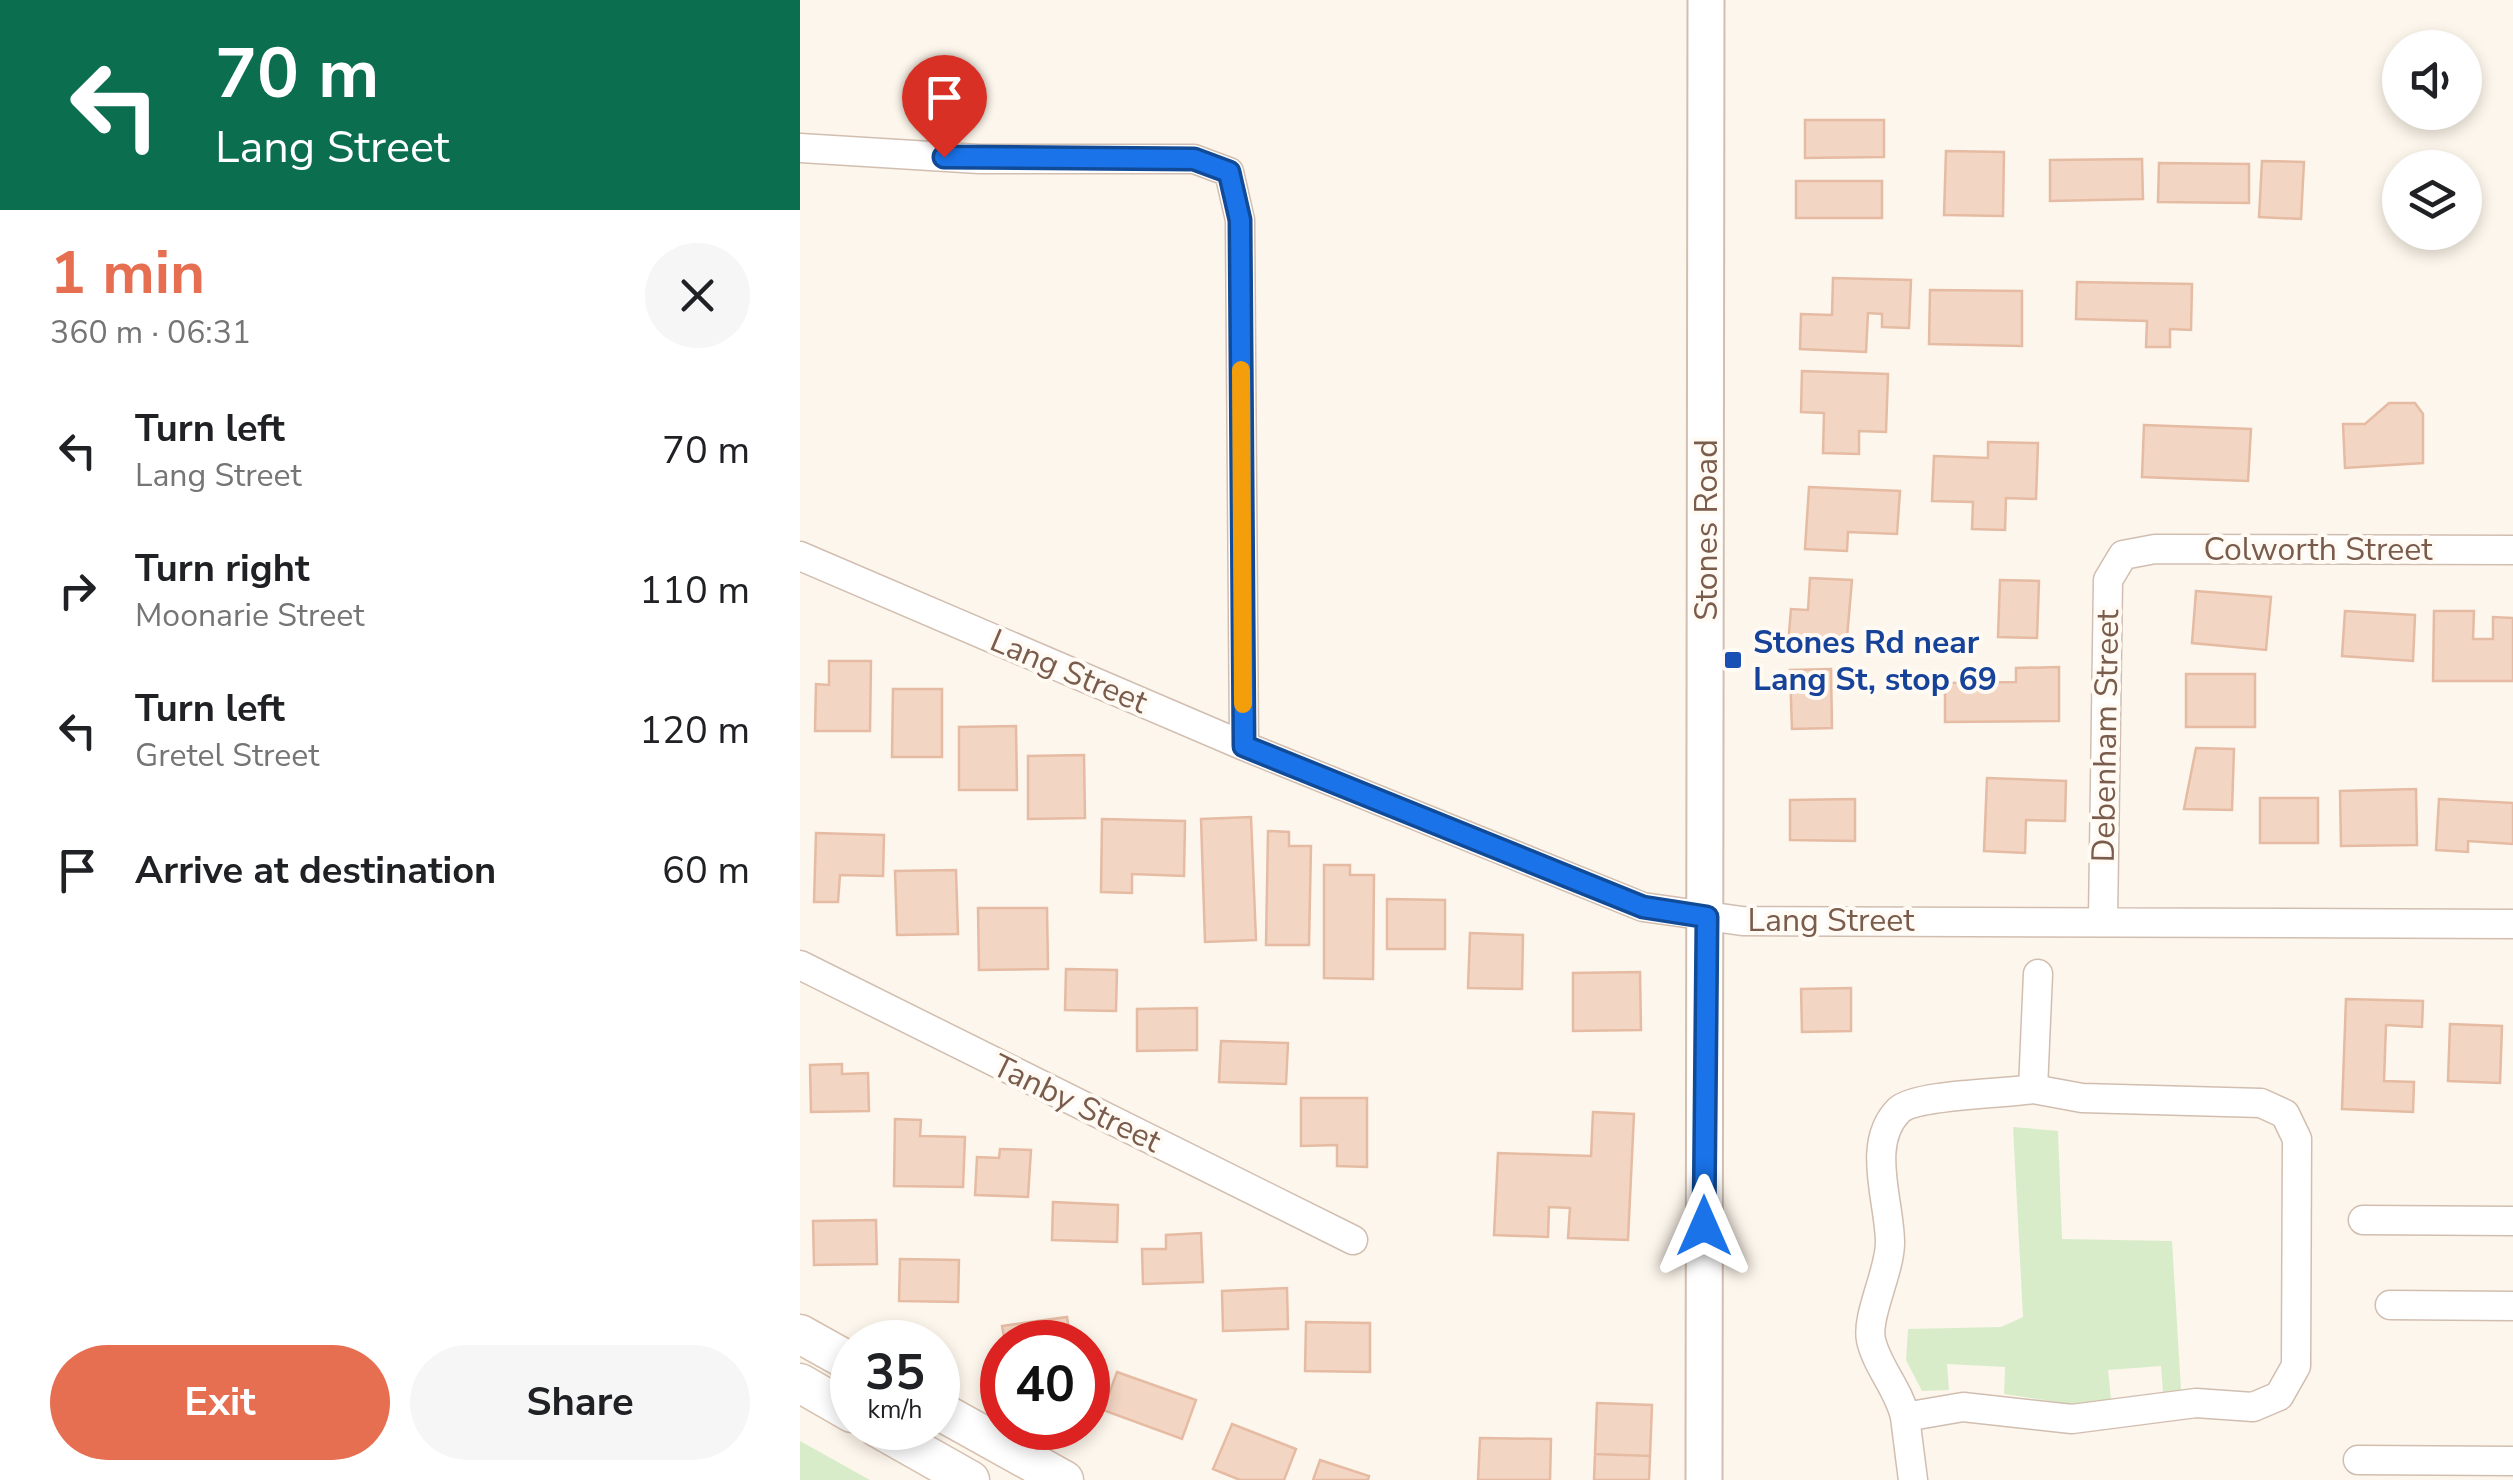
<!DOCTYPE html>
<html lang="en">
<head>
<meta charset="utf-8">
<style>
	body { margin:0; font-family:"Nunito Sans",sans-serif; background:#f6f6f6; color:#202124; height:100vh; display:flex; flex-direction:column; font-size:38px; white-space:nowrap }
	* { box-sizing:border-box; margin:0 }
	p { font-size:32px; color:#757577 }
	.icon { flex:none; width:55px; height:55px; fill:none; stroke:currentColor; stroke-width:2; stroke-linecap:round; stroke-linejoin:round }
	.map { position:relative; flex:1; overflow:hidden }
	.details { display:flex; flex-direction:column; background:#fff; width:800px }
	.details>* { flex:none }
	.hud { background:#0b6e4f; color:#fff; overflow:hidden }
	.tools { position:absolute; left:1582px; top:30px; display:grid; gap:20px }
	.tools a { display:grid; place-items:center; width:100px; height:100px; border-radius:50%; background:#fff; box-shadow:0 5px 15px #0003; font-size:50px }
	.speed { position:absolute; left:30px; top:1320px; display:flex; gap:20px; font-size:50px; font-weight:700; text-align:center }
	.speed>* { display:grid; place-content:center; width:130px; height:130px; border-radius:50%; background:#fff; box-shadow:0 5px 15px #0003; line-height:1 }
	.speed small { font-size:25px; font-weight:400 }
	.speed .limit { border:15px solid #d22; background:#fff; color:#111 }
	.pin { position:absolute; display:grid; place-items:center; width:85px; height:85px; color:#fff; margin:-102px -42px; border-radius:50% 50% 50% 0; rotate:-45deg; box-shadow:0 0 10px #0007 }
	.pin .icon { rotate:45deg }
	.me { position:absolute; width:110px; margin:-55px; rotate:0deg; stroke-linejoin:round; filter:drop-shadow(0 0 8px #0008) }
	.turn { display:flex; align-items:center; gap:35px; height:210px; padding:0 50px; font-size:45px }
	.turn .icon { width:130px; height:130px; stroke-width:2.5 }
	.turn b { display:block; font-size:70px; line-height:85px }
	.round { display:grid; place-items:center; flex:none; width:105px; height:105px; border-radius:52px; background:#f6f6f6 }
	.summary { display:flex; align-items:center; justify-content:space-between; height:170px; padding:0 50px }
	h1 { font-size:60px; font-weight:700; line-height:75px; color:#e76f51 }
	.button { display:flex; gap:20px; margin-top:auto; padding:20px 50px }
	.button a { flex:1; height:115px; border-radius:60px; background:#e76f51; color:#fff; font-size:40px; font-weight:700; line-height:115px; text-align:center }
	.button a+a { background:#f6f6f6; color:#202124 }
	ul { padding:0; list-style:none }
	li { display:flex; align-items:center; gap:30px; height:140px; padding:0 50px }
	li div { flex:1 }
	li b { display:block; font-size:38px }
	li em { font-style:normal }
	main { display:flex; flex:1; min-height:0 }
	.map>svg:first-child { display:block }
</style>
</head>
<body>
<main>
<section class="details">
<div class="hud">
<div class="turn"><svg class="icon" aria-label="left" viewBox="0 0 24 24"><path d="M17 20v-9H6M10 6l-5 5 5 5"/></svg><div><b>70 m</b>Lang Street</div></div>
</div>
<div class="summary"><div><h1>1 min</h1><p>360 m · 06:31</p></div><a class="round"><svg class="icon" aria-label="close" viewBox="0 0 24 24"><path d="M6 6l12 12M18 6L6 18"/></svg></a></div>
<ul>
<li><svg class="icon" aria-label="left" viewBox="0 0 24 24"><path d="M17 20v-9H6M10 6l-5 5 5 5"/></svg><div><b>Turn left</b><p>Lang Street</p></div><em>70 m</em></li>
<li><svg class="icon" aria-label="right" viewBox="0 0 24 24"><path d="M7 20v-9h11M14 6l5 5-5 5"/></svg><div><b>Turn right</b><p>Moonarie Street</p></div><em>110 m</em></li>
<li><svg class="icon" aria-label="left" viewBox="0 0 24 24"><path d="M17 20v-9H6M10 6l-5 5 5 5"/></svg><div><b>Turn left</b><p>Gretel Street</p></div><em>120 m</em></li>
<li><svg class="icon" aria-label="arrive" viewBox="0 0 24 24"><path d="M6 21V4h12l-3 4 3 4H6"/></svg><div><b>Arrive at destination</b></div><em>60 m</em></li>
</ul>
<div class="button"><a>Exit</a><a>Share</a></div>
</section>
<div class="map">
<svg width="1713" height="1480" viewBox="0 0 1713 1480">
	<rect width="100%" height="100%" fill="#fdf6ec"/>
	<path fill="#d8ecc9" d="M1213,1127l45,4 4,108 110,2 9,149 -18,2 -2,-26 -53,4 3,29 -40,5 -67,-10 1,-27 -58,-3 2,26 -27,1 -16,-31 2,-31 93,-2 22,-10z
		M0,1441l70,39h-70z"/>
	<path fill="#f3d5c3" stroke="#e6bba3" stroke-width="2.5" d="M1005,120h79v37l-79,1z
		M1146,151l58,1 -1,64 -59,-1z
		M1342,159l1,40 -93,2v-41z
		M1462,161l42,1 -3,57 -42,-2z
		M1359,163l90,1v39l-91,-1z
		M996,181h86v37h-86z
		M1033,278l78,2 -2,48 -27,-1v-13l-14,-1 -2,39 -66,-3 1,-35 31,1z
		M1277,282l115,2 -1,46 -21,-1v18h-24l1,-26 -71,-2z
		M1130,290l92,1v55l-93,-2z
		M1002,371l86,3 -2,58 -27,-1v23l-36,-1 1,-40 -23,-1z
		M1589,403h26l8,11v49l-78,5 -2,-44h22z
		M1344,425l107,4 -3,52 -106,-4z
		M1188,442l50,1 -2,56 -30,-1 -1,32 -33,-1 1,-27 -41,-1 2,-45 54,2z
		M1009,487l91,4 -3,43 -49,-2 -1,19 -42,-2z
		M1010,578l42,2 -6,69 -58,-4 3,-36 17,1z
		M1200,580l39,1 -2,57 -39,-1z
		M1396,591l75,6 -5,53 -74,-7z
		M1545,611l70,4 -2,46 -71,-5z
		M1634,611h40l-1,28h20v-22l20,1v63h-80z
		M29,661h42l-1,70h-55l1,-47 13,1z
		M1259,667v54l-114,1v-39l71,-1v-14z
		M1031,669l1,59 -40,1 -2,-59z
		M1386,674h69v53h-69z
		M93,689h49v68h-50z
		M216,726l1,64h-58v-63z
		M1396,748l38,1 -2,61 -48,-1z
		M284,755l1,63 -57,1v-63z
		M1187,778l79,3 -1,40 -39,-1 -1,33 -41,-2z
		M1616,789l1,56 -76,1 -1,-55z
		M1460,798h58v45h-58z
		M1055,799v42l-65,-1v-40z
		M1639,799l74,4v41l-45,-3v11l-32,-2z
		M451,817l5,123 -51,2 -4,-123z
		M302,819l83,2 -1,55 -52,-2v19l-31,-1z
		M468,831l21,1v14h22l-2,99h-43z
		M16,833l68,2 -1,41 -43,-1 -2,27h-24z
		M524,865h26v10h24l-1,104 -49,-1z
		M156,870l2,64 -61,1 -2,-64z
		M587,899l58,1v49h-58z
		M178,908h69l1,61 -69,1z
		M670,933l53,2 -1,54 -54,-1z
		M266,969l51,1 -1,41 -51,-1z
		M840,972l1,58 -68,1v-58z
		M1051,988v43l-49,1 -1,-43z
		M1546,999l77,2 -1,26 -36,-2 -2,56 30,1 -1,30 -71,-3z
		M397,1008v42l-60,1v-42z
		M1650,1024l52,2 -2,57 -52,-2z
		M421,1041l67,2 -2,41 -67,-2z
		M42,1064v10l26,-1 1,38 -58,1 -1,-47z
		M501,1098h66v69l-30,-1v-21l-36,1z
		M793,1112l41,2 -6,126 -60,-2 2,-30 -21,-1 -1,30 -54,-2 4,-82 93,3z
		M95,1119l26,1 -1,16 45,1 -2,50 -69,-1z
		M200,1149l31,1 -3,47 -53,-2 2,-38 22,1z
		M253,1202l65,3 -1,37 -65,-2z
		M76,1220l1,44 -63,1 -1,-44z
		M401,1233l2,49 -60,2 -1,-35h24v-14z
		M100,1259l59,1 -1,42 -59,-1z
		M487,1288l1,41 -65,2 -1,-40z
		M267,1317l4,25h-66l-3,-16z
		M506,1322l64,1v49l-65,-1z
		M317,1372l79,28 -14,39 -79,-29z
		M797,1403l55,2 -2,51 -55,-2z
		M432,1424l64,25 -12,31h-44l-27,-11z
		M680,1438l71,1 -1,41h-72z
		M795,1454l55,2 -1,24h-55z
		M520,1460l49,16 -1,4h-55z"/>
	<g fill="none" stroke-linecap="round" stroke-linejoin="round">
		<defs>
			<path id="minor" d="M0,148l179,11h215l35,13 11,48 4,526
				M0,556l444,190 399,161 99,14 771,3
				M1303,920l5,-340 15,-25 32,-6 358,1
				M0,965l553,275
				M1233,1089l49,9 179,5 24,11 12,25 -1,227 -17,30 -26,11 -57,-4 -124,16 -109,-12 -58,10c-6,-28 -28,-50 -34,-77 -5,-24 19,-69 19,-97 0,-42 -25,-99 9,-133 18,-16 104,-16 134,-21z
				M1233,1089l5,-115
				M1563,1220l150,1
				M1590,1305l123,1
				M1105,1417l8,63
				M1558,1460l155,1"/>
			<path id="tertiary" d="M904,1480l2,-1480"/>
			<path id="secondary" d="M0,1334l52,29
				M0,1383l52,30
				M138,1410l126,70
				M78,1428l92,52"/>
		</defs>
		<use href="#minor" stroke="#d1beb0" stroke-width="31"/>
		<use href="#tertiary" stroke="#d1beb0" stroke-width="39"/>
		<use href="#secondary" stroke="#d6c0b0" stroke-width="41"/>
		<use href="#minor" stroke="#fff" stroke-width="28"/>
		<use href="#tertiary" stroke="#fff" stroke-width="35"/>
		<use href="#secondary" stroke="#fff" stroke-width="38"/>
	</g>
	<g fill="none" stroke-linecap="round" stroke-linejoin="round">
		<defs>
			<path id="route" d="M144,157l250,2 35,13 11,48 4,526 399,161 64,10 -3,309"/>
		</defs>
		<use href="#route" stroke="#114b97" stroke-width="25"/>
		<use href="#route" stroke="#1a73e8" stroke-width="18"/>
		<path stroke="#f59e0b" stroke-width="18" d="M441,370l2,334"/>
	</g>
	<rect fill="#1a4fb4" stroke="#fffaf3" stroke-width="4" x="923" y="650" width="20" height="20" rx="5"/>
	<g text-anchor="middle" stroke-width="8" stroke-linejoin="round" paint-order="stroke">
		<g font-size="32" fill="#7a5c4d" stroke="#fffaf3">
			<text transform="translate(906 530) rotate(-90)" y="11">Stones Road</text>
			<text x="1518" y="560">Colworth Street</text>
			<text transform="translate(269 671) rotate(23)" y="11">Lang Street</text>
			<text transform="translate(1305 736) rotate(-89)" y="11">Debenham Street</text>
			<text x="1031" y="931">Lang Street</text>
			<text transform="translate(277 1103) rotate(26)" y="11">Tanby Street</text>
		</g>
		<g font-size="32" font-weight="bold" fill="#164399" stroke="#fffaf3" text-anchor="start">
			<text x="953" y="653">Stones Rd near<tspan x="953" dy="37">Lang St, stop 69</tspan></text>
		</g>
	</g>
</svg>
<div class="tools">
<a><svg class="icon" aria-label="sound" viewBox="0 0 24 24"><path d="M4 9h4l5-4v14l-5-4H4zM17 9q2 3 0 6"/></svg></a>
<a><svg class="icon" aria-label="layers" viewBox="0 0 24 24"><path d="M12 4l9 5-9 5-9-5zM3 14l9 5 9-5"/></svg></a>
</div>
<div class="speed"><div>35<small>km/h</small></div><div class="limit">40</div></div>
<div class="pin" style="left:144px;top:157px;background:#d93025"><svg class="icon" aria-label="arrive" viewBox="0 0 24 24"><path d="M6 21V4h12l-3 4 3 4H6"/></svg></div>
<svg class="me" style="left:904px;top:1226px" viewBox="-20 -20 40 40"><path d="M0-17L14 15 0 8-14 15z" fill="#1a73e8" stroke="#fff" stroke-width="4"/></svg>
</div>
</main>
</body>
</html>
